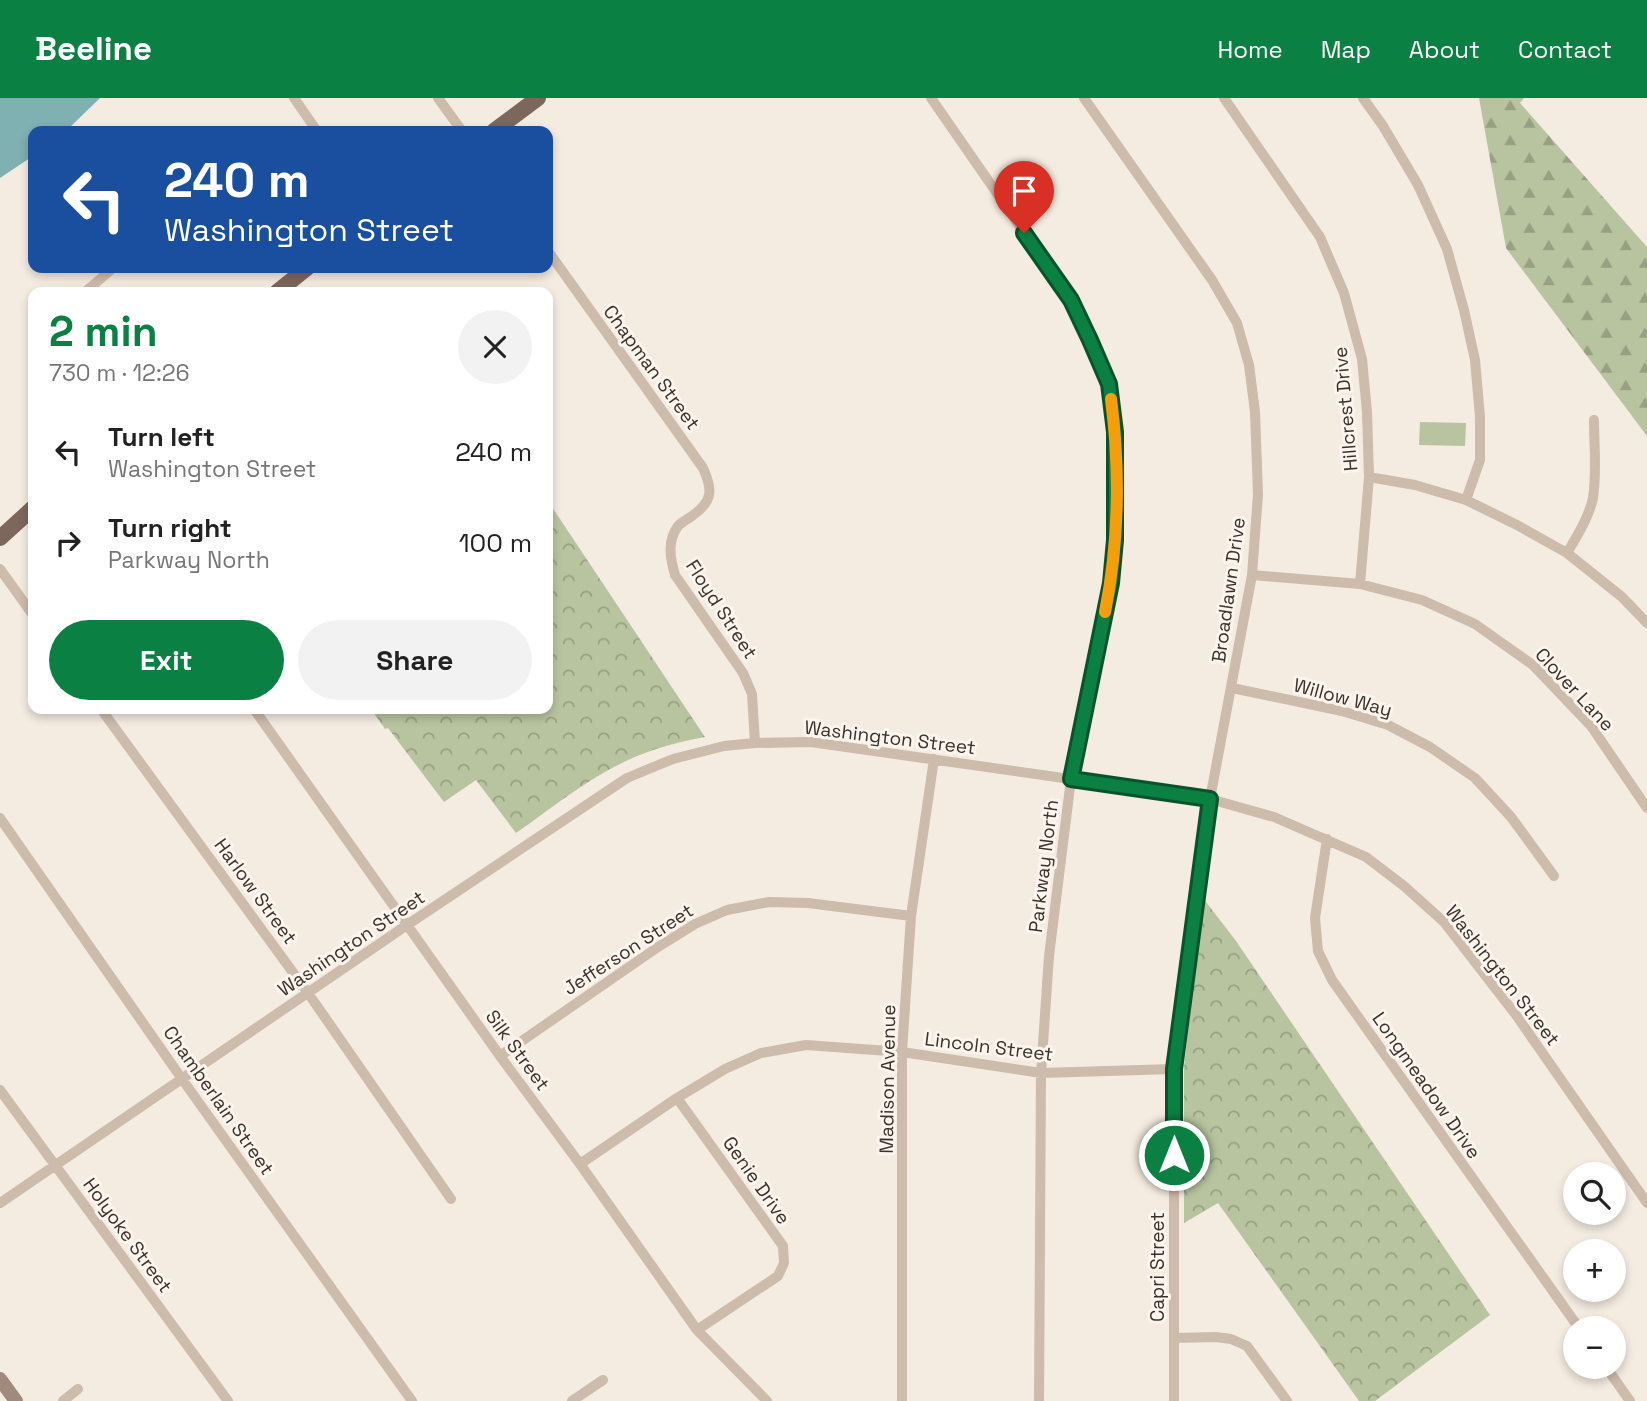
<!DOCTYPE html>
<html lang="en">
<head>
<meta charset="utf-8">
<style>
	body { margin:0; font-family:"Space Grotesk",sans-serif; background:#f2f2f2; color:#222; height:100vh; display:flex; flex-direction:column; font-size:26px; white-space:nowrap }
	* { box-sizing:border-box; margin:0 }
	p { font-size:23px; color:#767676 }
	.icon { flex:none; width:38px; height:38px; fill:none; stroke:currentColor; stroke-width:2; stroke-linecap:round; stroke-linejoin:round }
	.map { position:relative; flex:1; overflow:hidden }
	.panel { position:absolute; left:28px; top:189px; width:525px; height:427px; display:flex; flex-direction:column; background:#fff; border-radius:14px; box-shadow:0 4px 10px #0003 }
	.panel>* { flex:none }
	.hud { position:absolute; left:28px; top:28px; width:525px; height:147px; border-radius:14px; box-shadow:0 4px 10px #0003; background:#1a4fa0; color:#fff; overflow:hidden }
	.fabs { position:absolute; left:1563px; top:1064px; display:grid; gap:14px }
	.fabs a { display:grid; place-items:center; width:63px; height:63px; border-radius:50%; background:#fff; box-shadow:0 4px 10px #0003; font-size:35px }
	.pin { position:absolute; display:grid; place-items:center; width:60px; height:60px; color:#fff; margin:-72px -30px; border-radius:50% 50% 50% 0; rotate:-45deg; box-shadow:0 0 7px #0007 }
	.pin .icon { rotate:45deg }
	.me { position:absolute; width:77px; margin:-38px; rotate:0deg; stroke-linejoin:round; filter:drop-shadow(0 0 5px #0008) }
	.turn { display:flex; align-items:center; gap:24px; height:147px; padding:0 21px; font-size:32px }
	.turn .icon { width:91px; height:91px; stroke-width:2.5 }
	.turn b { display:block; font-size:49px; line-height:60px }
	.round { display:grid; place-items:center; flex:none; width:74px; height:74px; border-radius:37px; background:#f2f2f2 }
	.summary { display:flex; align-items:center; justify-content:space-between; height:119px; padding:0 21px }
	h1 { font-size:42px; font-weight:800; line-height:52px; color:#0b8043 }
	.cta { display:flex; gap:14px; margin-top:auto; padding:14px 21px }
	.cta a { flex:1; height:80px; border-radius:42px; background:#0b8043; color:#fff; font-size:28px; font-weight:800; line-height:80px; text-align:center }
	.cta a+a { background:#f2f2f2; color:#222 }
	ul { padding:0; list-style:none }
	li { display:flex; align-items:center; gap:21px; height:91px; padding:0 21px }
	li div { flex:1 }
	li b { display:block; font-size:26px }
	li em { font-style:normal }
	header { display:flex; align-items:center; gap:42px; box-sizing:border-box; height:98px; padding:0 35px; background:#0b8043; color:#fff }
	header strong { font-size:33px }
	nav { display:flex; gap:38px; margin-inline-start:auto; font-size:24px }
	.map>svg:first-child { display:block }
</style>
</head>
<body>
<header>
<strong>Beeline</strong>
<nav><a>Home</a><a>Map</a><a>About</a><a>Contact</a></nav>
</header>
<div class="map">
<svg width="1647" height="1303" viewBox="0 0 1647 1303">
	<defs>
		<pattern id="forest-firs" width="22" height="20" patternUnits="userSpaceOnUse" patternTransform="scale(1.75)"><rect width="22" height="20" fill="#b8c4a0"/><path d="M5 1l3.5 6h-7zM16 11l3.5 6h-7z" fill="#97a083"/></pattern>
		<pattern id="park-crowns" width="20" height="18" patternUnits="userSpaceOnUse" patternTransform="scale(1.75)"><rect width="20" height="18" fill="#b8c4a0"/><path d="M2 6a3 3 0 1 1 6 0M12 15a3 3 0 1 1 6 0" fill="none" stroke="#97a083"/></pattern>
	</defs>
	<rect width="100%" height="100%" fill="#f4ebe1"/>
	<path fill="#b8c4a0" d="M1420,324l46,1 -1,23 -46,-1z"/>
	<path fill="url(#forest-firs)" d="M1479,0h45l-4,5 127,144v189l-141,-188z"/>
	<path fill="url(#park-crowns)" d="M548,403l157,236c-28,5 -54,12 -79,24 -39,18 -74,47 -110,72l-40,-53 -32,22 -56,-74 -3,1 -14,-20h177z
		M1203,800l33,43 254,374 -115,86h-16l-141,-198 -34,20v-156z"/>
	<path fill="#7fb0b2" d="M0,0h100l-34,33h-33v25l-33,22z"/>
	<g fill="none" stroke-linecap="round" stroke-linejoin="round">
		<path stroke="#cdbbac" stroke-width="10" d="M294,0l23,33
			M438,0l24,33
			M931,0l140,202 19,40 19,44 7,48 -1,107 -4,44 -40,196 -22,177 -8,117 -2,328
			M1084,0l128,182 25,43 12,42 6,47 3,82 -6,81 -42,224 -36,270v332
			M1224,0l96,139 24,56 18,66 5,53 2,65 -9,107
			M1363,0l20,28 35,59 29,64 17,61 11,50 5,57v43l-14,40
			M548,153l155,217c10,22 10,33 -11,48 -4,3 -10,6 -14,10 -11,15 -8,32 -3,49l68,98 9,21 3,49
			M85,194l28,-24
			M1369,379l46,8 51,15 51,25 50,28 55,44 25,26
			M1567,455c10,-17 22,-36 26,-55 4,-25 1,-53 1,-78
			M0,471l33,46
			M1252,477l108,9 62,16 53,24 58,41 58,61 56,82
			M1232,590l110,23 46,14 42,22 45,31 36,39 43,59
			M101,611l207,284 143,206
			M254,611l246,347 80,108 117,166 70,71
			M0,720l182,261 230,322
			M1327,741l-12,79 3,33 14,29 247,348
			M500,958l158,-109 37,-23 32,-14 42,-8 39,1 103,13
			M0,992l228,311
			M677,1000l106,148 1,17 -6,13 -81,54
			M580,1066l97,-66 48,-29 36,-16 45,-8 96,7 139,21 133,-4
			M0,1105l407,-278 220,-147 46,-19 51,-13 31,-3 56,-1 399,57 64,18 92,40 38,29 40,36 72,93 131,188
			M1174,1240l42,-1 15,2 16,7 40,55
			M1606,1269l24,34
			M63,1303l15,-12
			M572,1303l31,-21
			M902,1303v-349l9,-136 23,-157"/>
		<path stroke="#a18a7d" stroke-width="14" d="M0,1281l16,22"/>
		<path stroke="#7d675c" stroke-width="16" d="M494,33l44,-33
			M277,194l30,-24
			M0,440l33,-30"/>
	</g>
	<g fill="none" stroke-linecap="round" stroke-linejoin="round">
		<defs>
			<path id="route" d="M1024,135l47,67 19,40 19,44 6,48v108l-4,43 -40,196 139,20 -36,270v86"/>
		</defs>
		<use href="#route" stroke="#07532c" stroke-width="18"/>
		<use href="#route" stroke="#0b8043" stroke-width="12"/>
		<path stroke="#f59e0b" stroke-width="12" d="M1105,514c14,-70 15,-143 6,-213"/>
	</g>
	<g text-anchor="middle" stroke-width="6" stroke-linejoin="round" paint-order="stroke">
		<g font-size="19" fill="#3b302b" stroke="#fbf5ee">
			<text transform="translate(652 269) rotate(54)" y="7">Chapman Street</text>
			<text transform="translate(1345 311) rotate(-95)" y="7">Hillcrest Drive</text>
			<text transform="translate(1228 492) rotate(-82)" y="7">Broadlawn Drive</text>
			<text transform="translate(722 511) rotate(57)" y="7">Floyd Street</text>
			<text transform="translate(1575 591) rotate(47)" y="7">Clover Lane</text>
			<text transform="translate(1343 599) rotate(15)" y="7">Willow Way</text>
			<text transform="translate(890 639) rotate(7)" y="7">Washington Street</text>
			<text transform="translate(1043 768) rotate(-83)" y="7">Parkway North</text>
			<text transform="translate(256 793) rotate(54)" y="7">Harlow Street</text>
			<text transform="translate(351 845) rotate(-34)" y="7">Washington Street</text>
			<text transform="translate(628 851) rotate(-33)" y="7">Jefferson Street</text>
			<text transform="translate(1503 877) rotate(52)" y="7">Washington Street</text>
			<text transform="translate(989 948) rotate(7)" y="7">Lincoln Street</text>
			<text transform="translate(518 952) rotate(54)" y="7">Silk Street</text>
			<text transform="translate(887 981) rotate(-89)" y="7">Madison Avenue</text>
			<text transform="translate(1427 987) rotate(55)" y="7">Longmeadow Drive</text>
			<text transform="translate(219 1002) rotate(55)" y="7">Chamberlain Street</text>
			<text transform="translate(757 1082) rotate(55)" y="7">Genie Drive</text>
			<text transform="translate(128 1137) rotate(54)" y="7">Holyoke Street</text>
			<text transform="translate(1157 1169) rotate(-90)" y="7">Capri Street</text>
		</g>
	</g>
</svg>
<div class="fabs">
<a><svg class="icon" aria-label="search" viewBox="0 0 24 24"><circle cx="10" cy="10" r="6"/><path d="M15 15l6 6"/></svg></a>
<a>+</a>
<a>−</a>
</div>
<div class="pin" style="left:1024px;top:135px;background:#d93025"><svg class="icon" aria-label="arrive" viewBox="0 0 24 24"><path d="M6 21V4h12l-3 4 3 4H6"/></svg></div>
<svg class="me" style="left:1174px;top:1057px" viewBox="-20 -20 40 40"><circle r="17" fill="#0b8043" stroke="#fff" stroke-width="3"/><path d="M0-11L8 9 0 5-8 9z" fill="#fff"/></svg>
<div class="hud">
<div class="turn"><svg class="icon" aria-label="left" viewBox="0 0 24 24"><path d="M17 20v-9H6M10 6l-5 5 5 5"/></svg><div><b>240 m</b>Washington Street</div></div>
</div>
<section class="panel">
<div class="summary"><div><h1>2 min</h1><p>730 m · 12:26</p></div><a class="round"><svg class="icon" aria-label="close" viewBox="0 0 24 24"><path d="M6 6l12 12M18 6L6 18"/></svg></a></div>
<ul>
<li><svg class="icon" aria-label="left" viewBox="0 0 24 24"><path d="M17 20v-9H6M10 6l-5 5 5 5"/></svg><div><b>Turn left</b><p>Washington Street</p></div><em>240 m</em></li>
<li><svg class="icon" aria-label="right" viewBox="0 0 24 24"><path d="M7 20v-9h11M14 6l5 5-5 5"/></svg><div><b>Turn right</b><p>Parkway North</p></div><em>100 m</em></li>
</ul>
<div class="cta"><a>Exit</a><a>Share</a></div>
</section>
</div>
</body>
</html>
